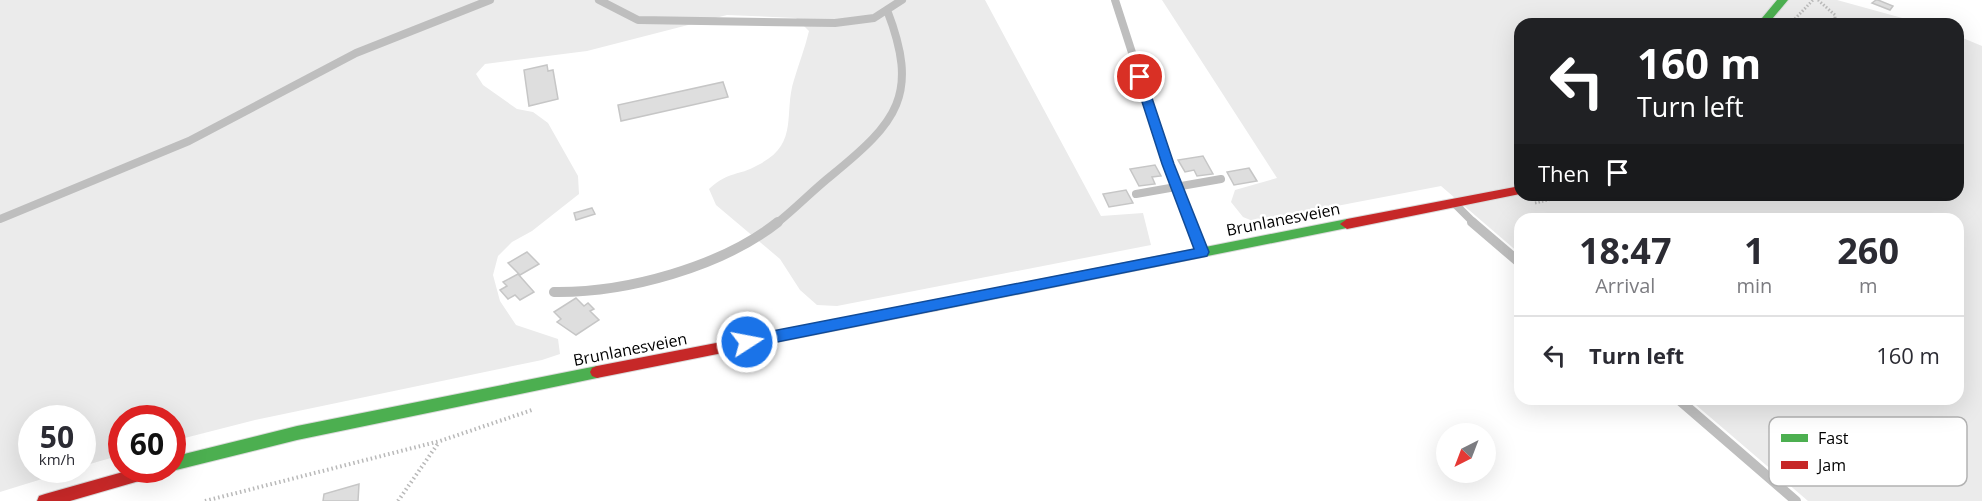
<!DOCTYPE html>
<html lang="en">
<head>
<meta charset="utf-8">
<style>
	body { margin:0; font-family:"Open Sans",sans-serif; background:#f7f7f7; color:#2b2b33; height:100vh; display:flex; flex-direction:column; font-size:22px; white-space:nowrap }
	* { box-sizing:border-box; margin:0 }
	p { font-size:20px; color:#7c7c81 }
	.icon { flex:none; width:33px; height:33px; fill:none; stroke:currentColor; stroke-width:2; stroke-linecap:round; stroke-linejoin:round }
	.map { position:relative; flex:1; overflow:hidden }
	.drawer { position:absolute; left:1514px; top:213px; width:450px; height:192px; display:flex; flex-direction:column; background:#fff; border-radius:18px; box-shadow:0 6px 24px #0002 }
	.drawer>* { flex:none }
	.guide { position:absolute; left:1514px; top:18px; width:450px; height:183px; border-radius:18px; box-shadow:0 6px 24px #0002; background:#202124; color:#fff; overflow:hidden }
	.needle { width:39px; rotate:222deg }
	.fabs { position:absolute; left:1436px; top:423px; display:grid; gap:12px }
	.fabs a { display:grid; place-items:center; width:60px; height:60px; border-radius:50%; background:#fff; box-shadow:0 6px 24px #0002; font-size:30px }
	.speed { position:absolute; left:18px; top:405px; display:flex; gap:12px; font-size:30px; font-weight:700; text-align:center }
	.speed>* { display:grid; place-content:center; width:78px; height:78px; border-radius:50%; background:#fff; box-shadow:0 6px 24px #0002; line-height:1 }
	.speed small { font-size:15px; font-weight:400 }
	.speed .limit { border:9px solid #d22; background:#fff; color:#111 }
	.pin { position:absolute; display:grid; place-items:center; width:51px; height:51px; color:#fff; margin:-26px; border:3px solid #fff; border-radius:50%; box-shadow:0 2px 6px #0007 }
	.me { position:absolute; width:66px; margin:-33px; rotate:79deg; stroke-linejoin:round; filter:drop-shadow(0 0 4px #0008) }
	.turn { display:flex; align-items:center; gap:21px; height:126px; padding:0 24px; font-size:27px }
	.turn .icon { width:78px; height:78px; stroke-width:2.5 }
	.turn b { display:block; font-size:42px; line-height:51px }
	.then { display:flex; align-items:center; height:57px; padding:0 24px; background:#0003; gap:12px; font-size:22px }
	.eta { display:flex; justify-content:space-evenly; align-items:center; height:102px; text-align:center }
	.eta b { font-size:36px; font-weight:700; line-height:42px }
	ul { padding:0; list-style:none }
	li { display:flex; align-items:center; gap:18px; height:78px; padding:0 24px; border-top:2px solid #e1e1e2 }
	li div { flex:1 }
	li b { display:block; font-size:22px }
	li em { font-style:normal }
	.map>svg:first-child { display:block }
</style>
</head>
<body>
<div class="map">
<svg width="1982" height="501" viewBox="0 0 1982 501">
	<rect width="100%" height="100%" fill="#fff"/>
	<path fill="#ebebeb" d="M0,0h985l116,216 42,-3 8,32 -314,61 -20,-1 -17,-15 -20,-31 -64,-54 -7,-16c21,-19 28,-12 49,-24 42,-21 25,-51 36,-85 5,-17 11,-32 15,-49l-13,-13 -69,-3 -140,36 -102,13 -9,10 7,11 34,24 16,3 15,11 30,53 1,18 -47,37 -20,11 -14,14 -5,19 7,26 16,24 42,14 2,15 -18,6 -287,60 -82,21 -1,-23h-50l-1,37 -38,11 -1,-48h-50v52h39l-71,22z
		M1162,0h675l87,24h-404v171h438v-159l24,10v455h-174l-119,-102h269v-180h-438l-1,34 -78,-67 -141,27 -40,11 -17,-7 -12,-15 4,-12 42,-12z"/>
	<path fill="#dedede" stroke="#c6c6c6" stroke-width="1.5" d="M1876,0h2l15,6 -3,4 -18,-7z
		M547,65l1,6 5,-1 5,29 -29,7 -5,-36z
		M723,82l5,15 -107,24 -3,-16z
		M1203,156l10,18 -16,2 -3,-6 -9,2 -7,-12z
		M1155,165l6,11 -9,1 3,7 -16,2 -9,-17z
		M1249,168l8,13 -23,4 -7,-13z
		M1126,190l7,13 -24,4 -6,-13z
		M592,208l3,6 -19,6 -2,-7z
		M527,252l12,12 -19,11 -12,-12z
		M518,274l16,18 -14,8 -5,-5 -7,4 -8,-9 7,-4 -4,-4z
		M576,298l8,8 4,-3 6,6 -4,2 9,9 -23,15 -19,-13 4,-3 -7,-7z
		M359,484l-1,17h-35l1,-7z"/>
	<g fill="none" stroke-linecap="round" stroke-linejoin="round">
		<defs>
			<path id="fast" d="M1777,0h11l-20,24h-11z
				M1347,219l5,2 2,3 -2,3 -419,84 -5,-1 -2,-4 2,-4 5,-1z
				M597,366l5,2 2,4 -2,4 -5,2 -300,62 -125,31 -4,-1h4v-13l125,-31z"/>
			<path id="jam" d="M1520,186v8l-173,35 -7,-5 7,-5z
				M933,301l5,1 2,4 -2,4 -5,1 -336,67 -5,-2 -2,-4 2,-4 5,-2z
				M130,470h31l-2,5 -6,2 -83,24h-33l2,-5 6,-2z"/>
		</defs>
		<use href="#fast" stroke="#dbdbdb" stroke-width="2"/>
		<use href="#jam" stroke="#dbdbdb" stroke-width="2"/>
		<path stroke="#b9b9b9" stroke-width="3" stroke-dasharray="1.5 2" stroke-linecap="butt" d="M1818,0l17,15v4l-8,5
			M1790,24l23,-24
			M1535,203l34,-8"/>
		<path stroke="#b9b9b9" stroke-width="4" stroke-dasharray="1.5 3" stroke-linecap="butt" d="M205,501l235,-60 92,-31
			M398,501l41,-59"/>
		<path stroke="#bebebe" stroke-width="8" d="M599,0l39,20 197,3 39,-5 28,-18
			M1115,0l53,164 23,59
			M1136,194l85,-15
			M1454,203l20,20
			M0,219l189,-78 167,-88 134,-53
			M777,223c19,-15 36,-33 55,-48 65,-53 88,-80 55,-165"/>
		<path stroke="#bebebe" stroke-width="10" d="M1190,222l12,30
			M1472,222l48,41
			M554,292c72,1 167,-25 224,-70
			M1678,399l118,102"/>
		<use href="#fast" fill="#4caf50" fill-rule="evenodd"/>
		<use href="#jam" fill="#c62828" fill-rule="evenodd"/>
	</g>
	<path fill="#1a73e8" stroke="#114b97" stroke-width="1.5" d="M1140,74l5,3 29,87 35,88 -2,4 -460,92 -5,-2 -2,-4 2,-4 5,-2 447,-87 -32,-85 -28,-87z"/>
	<g text-anchor="middle" stroke-width="5" stroke-linejoin="round" paint-order="stroke">
		<g font-size="16" fill="#000" stroke="#fff">
			<text transform="translate(1283 219) rotate(-11)" y="6">Brunlanesveien</text>
			<text transform="translate(630 349) rotate(-11)" y="6">Brunlanesveien</text>
		</g>
	</g>
	<rect x="1769" y="417" width="198" height="69" rx="9" fill="#fff" stroke="#b2b2b2" stroke-width="1.5"/>
	<rect x="1781" y="434" width="27" height="8" fill="#4caf50"/>
	<rect x="1781" y="461" width="27" height="8" fill="#c62828"/>
	<g font-size="16" fill="#000">
		<text x="1818" y="444">Fast</text>
		<text x="1818" y="471">Jam</text>
	</g>
</svg>
<div class="fabs">
<a><svg class="needle" viewBox="-14 -14 28 28"><path d="M0-13l5 13h-10z" fill="#e53935"/><path d="M0 13l5-13h-10z" fill="#7c7c81"/></svg></a>
</div>
<div class="speed"><div>50<small>km/h</small></div><div class="limit">60</div></div>
<div class="pin" style="left:1140px;top:77px;background:#d93025"><svg class="icon" aria-label="arrive" viewBox="0 0 24 24"><path d="M6 21V4h12l-3 4 3 4H6"/></svg></div>
<svg class="me" style="left:747px;top:342px" viewBox="-20 -20 40 40"><circle r="17" fill="#1a73e8" stroke="#fff" stroke-width="3"/><path d="M0-11L8 9 0 5-8 9z" fill="#fff"/></svg>
<div class="guide">
<div class="turn"><svg class="icon" aria-label="left" viewBox="0 0 24 24"><path d="M17 20v-9H6M10 6l-5 5 5 5"/></svg><div><b>160 m</b>Turn left</div></div>
<div class="then">Then<svg class="icon" aria-label="arrive" viewBox="0 0 24 24"><path d="M6 21V4h12l-3 4 3 4H6"/></svg></div>
</div>
<section class="drawer">
<div class="eta">
<div><b>18:47</b><p>Arrival</p></div>
<div><b>1</b><p>min</p></div>
<div><b>260</b><p>m</p></div>
</div>
<ul>
<li><svg class="icon" aria-label="left" viewBox="0 0 24 24"><path d="M17 20v-9H6M10 6l-5 5 5 5"/></svg><div><b>Turn left</b></div><em>160 m</em></li>
</ul>
</section>
</div>
</body>
</html>
